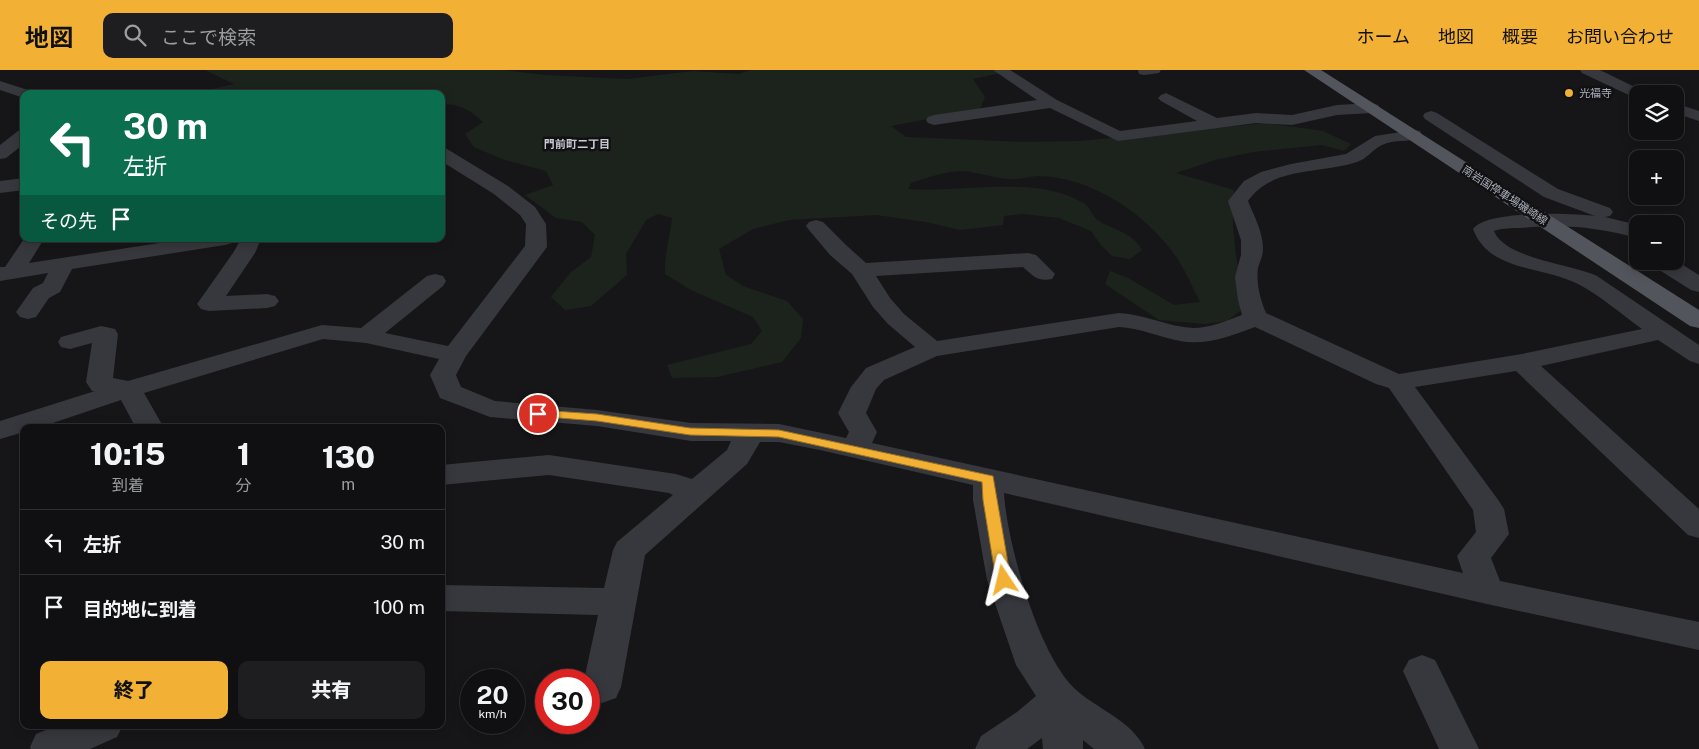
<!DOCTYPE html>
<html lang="ja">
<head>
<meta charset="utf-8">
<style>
	body { margin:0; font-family:"Public Sans","Noto Sans JP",sans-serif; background:#1e1e20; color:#f1f3f6; height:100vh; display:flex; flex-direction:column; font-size:19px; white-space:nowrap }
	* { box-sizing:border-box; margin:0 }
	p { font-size:16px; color:#9c9d9f }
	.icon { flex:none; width:28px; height:28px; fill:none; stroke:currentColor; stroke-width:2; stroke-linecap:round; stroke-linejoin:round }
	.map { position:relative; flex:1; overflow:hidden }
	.side { position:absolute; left:20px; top:354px; width:425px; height:305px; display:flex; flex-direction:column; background:#101012; border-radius:10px; box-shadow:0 2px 12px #0003,0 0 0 1px #303032 }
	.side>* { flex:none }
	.top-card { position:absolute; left:20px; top:20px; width:425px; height:152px; border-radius:10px; box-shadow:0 2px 12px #0003,0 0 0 1px #303032; background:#0b6e4f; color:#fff; overflow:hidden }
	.fabs { position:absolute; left:1629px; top:15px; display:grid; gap:10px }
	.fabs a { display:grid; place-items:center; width:55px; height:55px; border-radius:10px; background:#101012; box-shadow:0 2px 12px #0003,0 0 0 1px #303032; font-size:25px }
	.speed { position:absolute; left:460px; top:599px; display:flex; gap:10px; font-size:25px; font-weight:700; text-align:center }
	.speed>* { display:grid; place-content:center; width:65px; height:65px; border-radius:50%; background:#101012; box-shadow:0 2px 12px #0003,0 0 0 1px #303032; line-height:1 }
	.speed small { font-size:12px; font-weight:400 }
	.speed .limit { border:8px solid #d22; background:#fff; color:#111 }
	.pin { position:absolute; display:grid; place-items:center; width:42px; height:42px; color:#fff; margin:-21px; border:2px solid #fff; border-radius:50%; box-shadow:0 1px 5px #0007 }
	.me { position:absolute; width:55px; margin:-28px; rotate:350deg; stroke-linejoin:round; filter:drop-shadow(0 0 4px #0008) }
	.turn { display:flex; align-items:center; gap:18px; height:105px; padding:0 20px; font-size:22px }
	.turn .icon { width:65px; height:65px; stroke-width:2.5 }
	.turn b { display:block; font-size:35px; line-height:42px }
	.then { display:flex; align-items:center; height:48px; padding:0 20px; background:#0003; gap:10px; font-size:19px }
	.eta { display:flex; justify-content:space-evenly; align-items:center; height:85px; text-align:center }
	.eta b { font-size:30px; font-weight:800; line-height:35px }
	.cta { display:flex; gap:10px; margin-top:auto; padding:10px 20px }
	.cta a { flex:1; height:58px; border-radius:10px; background:#f2b134; color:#111; font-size:20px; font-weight:800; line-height:58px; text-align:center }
	.cta a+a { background:#1e1e20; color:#f1f3f6 }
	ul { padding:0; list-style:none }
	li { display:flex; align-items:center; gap:15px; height:65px; padding:0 20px; border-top:1px solid #303032 }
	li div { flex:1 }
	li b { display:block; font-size:19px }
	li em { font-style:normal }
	header { display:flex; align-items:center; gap:30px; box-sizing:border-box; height:70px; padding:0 25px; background:#f2b134; color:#111 }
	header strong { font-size:24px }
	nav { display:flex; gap:28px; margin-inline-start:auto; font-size:18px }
	.search { width:350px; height:45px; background:#1e1e20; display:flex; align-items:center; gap:12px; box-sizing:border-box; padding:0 18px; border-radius:10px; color:#9c9d9f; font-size:19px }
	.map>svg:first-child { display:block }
</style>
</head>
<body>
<header>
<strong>地図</strong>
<div class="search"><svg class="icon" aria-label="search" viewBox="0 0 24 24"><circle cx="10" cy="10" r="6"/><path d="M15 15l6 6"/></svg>ここで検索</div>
<nav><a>ホーム</a><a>地図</a><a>概要</a><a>お問い合わせ</a></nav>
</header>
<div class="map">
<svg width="1699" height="679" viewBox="0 0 1699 679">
	<rect width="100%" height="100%" fill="#161618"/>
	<path fill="#1c231d" d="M205,0h300l40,5 82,4 66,-8 46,3 11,-4h247l4,3 -28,6 12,18 -5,12 -89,17 15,11 115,5 59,-1 187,-18 56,8 28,13 -7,7 -22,-6 -69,7 -38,8 -39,13 58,17 -1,36 3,30 9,51 -18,14 -22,3 -46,-4 -54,-36 5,-13 18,7 46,27 26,-3c-7,-14 -14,-30 -23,-44 -30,-44 -85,-81 -139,-82 -8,0 -15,3 -23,3 -17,1 -35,-7 -53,-8 -16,0 -36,7 -51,12l-3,6c54,4 129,-15 177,15 6,4 7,13 14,17 17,10 33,11 43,29l-12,9 -18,-3 -11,-11 -10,-14 -32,-13 -36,-4 -19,2 -1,9 -43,5 -34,-8 -50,-7 -87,5 -36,9 -34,20 7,26 17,11 44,15 16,18 -2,19 -19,24 -65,15 -45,1 -5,-13 84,-21 11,-13 -9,-14 -62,-27 -26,-16c-1,-19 5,-37 7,-56l-14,-4 -12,6 -20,34 1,21 -36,31 -26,4 -14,-13 19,-24 21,-16 4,-22 -13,-13 -26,-4 -31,-23 28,-10 -7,-14 -44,-12 -28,-12 -9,-13 18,-12c-12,-11 -24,-20 -42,-17v-11h-67l-15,-2 -33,2h-135l43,-10z"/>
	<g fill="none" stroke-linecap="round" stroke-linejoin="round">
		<path fill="#37383d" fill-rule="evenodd" d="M993,0h17l47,30 63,31 77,-10 -36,-20 -3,-3 3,-3 5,-2 51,25 39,-5 36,2 45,-10 35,-2 6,2 2,3 -2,3 -6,2 -35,2 -45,10 -36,-2 -138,18 -68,-33 -116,17 -6,-2 -2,-3 2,-3 6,-2 103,-15z
			M1138,0h23l-2,3 -15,2 -5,-1z
			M1580,0h20l43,21 2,3h-7v4l-5,-1 -51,-24z
			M0,11l31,10 2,3h-9v4l-24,-8z
			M1675,33l24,8v10l-24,-8z
			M1431,41l6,2 121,76 52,19 3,4 -3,4 -5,1 33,8v13c-44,-11 -72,-14 -117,-10 -9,0 -19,0 -27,3 11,28 78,33 103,45l102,69v19l-9,-3 -32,-21 -117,26 158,143v29l-11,-3 -172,-164 -101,16 84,114 5,8 5,25 -18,24 9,23 199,41v28l-212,-46 -483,-111c3,50 34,160 70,195 22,21 58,32 71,61h-51l-11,-9v9h-40l-1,-11 -15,11h-52l6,-13 36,-24 19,-16 -20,-31 -29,-85 -14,-80v-15l-153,-35 -41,-8h-19l-13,22 -102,91 -24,132 -5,11 -14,5 -13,-5v-18h-5l14,-65 -157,-4v-26l163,3 9,-38 4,-8 56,-47 -4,-2 -120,-18 -108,10v-20l108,-10 127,19 16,5 35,-29 4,-9h-40l-94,-15 -107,-9 -50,-19 -10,-23 9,-16 -73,-16 -43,-4 -179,54 20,35h-28l-15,-28 -83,28h-14v4l-24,7v-18l95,-30h-3l-6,-9 6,-39 -22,6 -9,-2 -3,-5 3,-5 40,-11 14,3 3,5 -5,44 15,3 194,-56 39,3 66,-52 8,-2 8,2 3,5 -3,5 -58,47 63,13 77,-100 1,-22 -6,-9 -26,-21 -53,-33v-13l6,1 61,37 27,21 11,17 1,23 -81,109 -10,19 5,12 34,14 102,9 94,13 88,1 67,14 3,-6 -11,-19 13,-26 15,-19 49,-21 -27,-23 -15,-17 -21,-33 -22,-19 -21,-25 -3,-4 3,-4 7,-2 7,2 23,23 20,18 162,-10 8,2 19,19 -3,5c-14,3 -19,-3 -29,-12l-147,9 14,22 14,16 33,27 182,-28c26,1 49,14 74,15 17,0 33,-7 49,-13l-4,-15 -3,-23 6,-22v-15l-13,-39 16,-20 17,-9 30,-8 55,-10 29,-18 39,-6 6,1 2,4 -2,4c-12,3 -26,0 -38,6 -9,4 -15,14 -25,17 -36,12 -85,4 -109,39 6,15 15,31 15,48 0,7 -3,12 -5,19 -2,15 2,31 8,45l133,61 123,-20 120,-25c-21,-15 -41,-33 -64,-45 -35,-18 -89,-12 -105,-55 13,-19 99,-16 122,-13l-51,-19 -119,-78 -2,-3 2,-3zM1119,257c21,1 40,10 61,14 25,5 51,-5 75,-14l121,57 13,4 84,122 3,22 -19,24 6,17 -591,-130 5,-11 -11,-19 10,-24 8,-9 53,-24z
			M24,60v14l-18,14 -6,1v-14l18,-14z
			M24,108v12l-24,3v-12z
			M24,169h20l-15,24 157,-24h49l-3,4 -7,2 -153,24 -12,23 -11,6 -13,19 -8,2 -8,-2 -4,-5 17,-24 10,-5 5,-10 -48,8v-14h5z
			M241,169h20l-6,14 -29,43 41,-2 8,2 4,5 -4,5 -8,2 -58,3 -8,-2 -4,-5 36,-51z
			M1675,190l24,15v17l-8,-2 -38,-24 -3,-5z
			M1422,585l13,5 44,89h-40l-36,-78 6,-11z
			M58,655h65l-6,12 -27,12h-59l-1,-2 6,-13z"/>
		<path fill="#53555c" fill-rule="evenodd" d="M1304,0h17l378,240v18l-9,-2z"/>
	</g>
	<path fill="#f2b134" stroke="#9d7322" d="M538,340l59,4 93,14 89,2 214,46 18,104 -3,3 -4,2 -5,-2 -3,-3 -13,-80 -1,-18 -203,-45 -89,-2 -93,-14 -63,-5 -1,-2 1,-3z"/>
	<circle fill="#f2b134" stroke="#111113" stroke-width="2" cx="1569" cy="23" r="5"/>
	<g text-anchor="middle" stroke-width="5" stroke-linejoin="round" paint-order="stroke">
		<g font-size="11" fill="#a8adb8" stroke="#111113" text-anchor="start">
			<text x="1579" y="27">光福寺</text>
		</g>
		<g font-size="11" font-weight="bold" fill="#c9ccd4" stroke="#111113">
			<text x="577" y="78">門前町二丁目</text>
		</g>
		<g font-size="11" fill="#a8adb8" stroke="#111113">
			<text transform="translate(1505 125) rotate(33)" y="4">南岩国停車場磯崎線</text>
		</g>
	</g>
</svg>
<div class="fabs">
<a><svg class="icon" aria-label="layers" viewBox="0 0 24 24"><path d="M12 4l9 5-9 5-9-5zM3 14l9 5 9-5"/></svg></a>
<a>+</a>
<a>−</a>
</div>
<div class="speed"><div>20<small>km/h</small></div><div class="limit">30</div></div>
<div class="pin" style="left:538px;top:344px;background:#d93025"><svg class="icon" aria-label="arrive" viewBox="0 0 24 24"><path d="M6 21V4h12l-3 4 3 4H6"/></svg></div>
<svg class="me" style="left:1004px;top:510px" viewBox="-20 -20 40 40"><path d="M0-17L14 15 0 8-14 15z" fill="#f2b134" stroke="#fff" stroke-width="4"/></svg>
<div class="top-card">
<div class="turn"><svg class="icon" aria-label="left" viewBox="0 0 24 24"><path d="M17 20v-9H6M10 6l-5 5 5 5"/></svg><div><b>30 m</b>左折</div></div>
<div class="then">その先<svg class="icon" aria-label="arrive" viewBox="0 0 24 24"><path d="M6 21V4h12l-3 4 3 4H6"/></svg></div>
</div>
<section class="side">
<div class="eta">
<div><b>10:15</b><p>到着</p></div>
<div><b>1</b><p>分</p></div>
<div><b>130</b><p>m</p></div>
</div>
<ul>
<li><svg class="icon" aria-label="left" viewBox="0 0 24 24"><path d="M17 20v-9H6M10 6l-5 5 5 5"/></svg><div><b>左折</b></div><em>30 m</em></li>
<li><svg class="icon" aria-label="arrive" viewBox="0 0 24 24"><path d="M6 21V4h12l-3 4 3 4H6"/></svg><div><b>目的地に到着</b></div><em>100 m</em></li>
</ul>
<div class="cta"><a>終了</a><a>共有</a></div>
</section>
</div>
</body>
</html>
